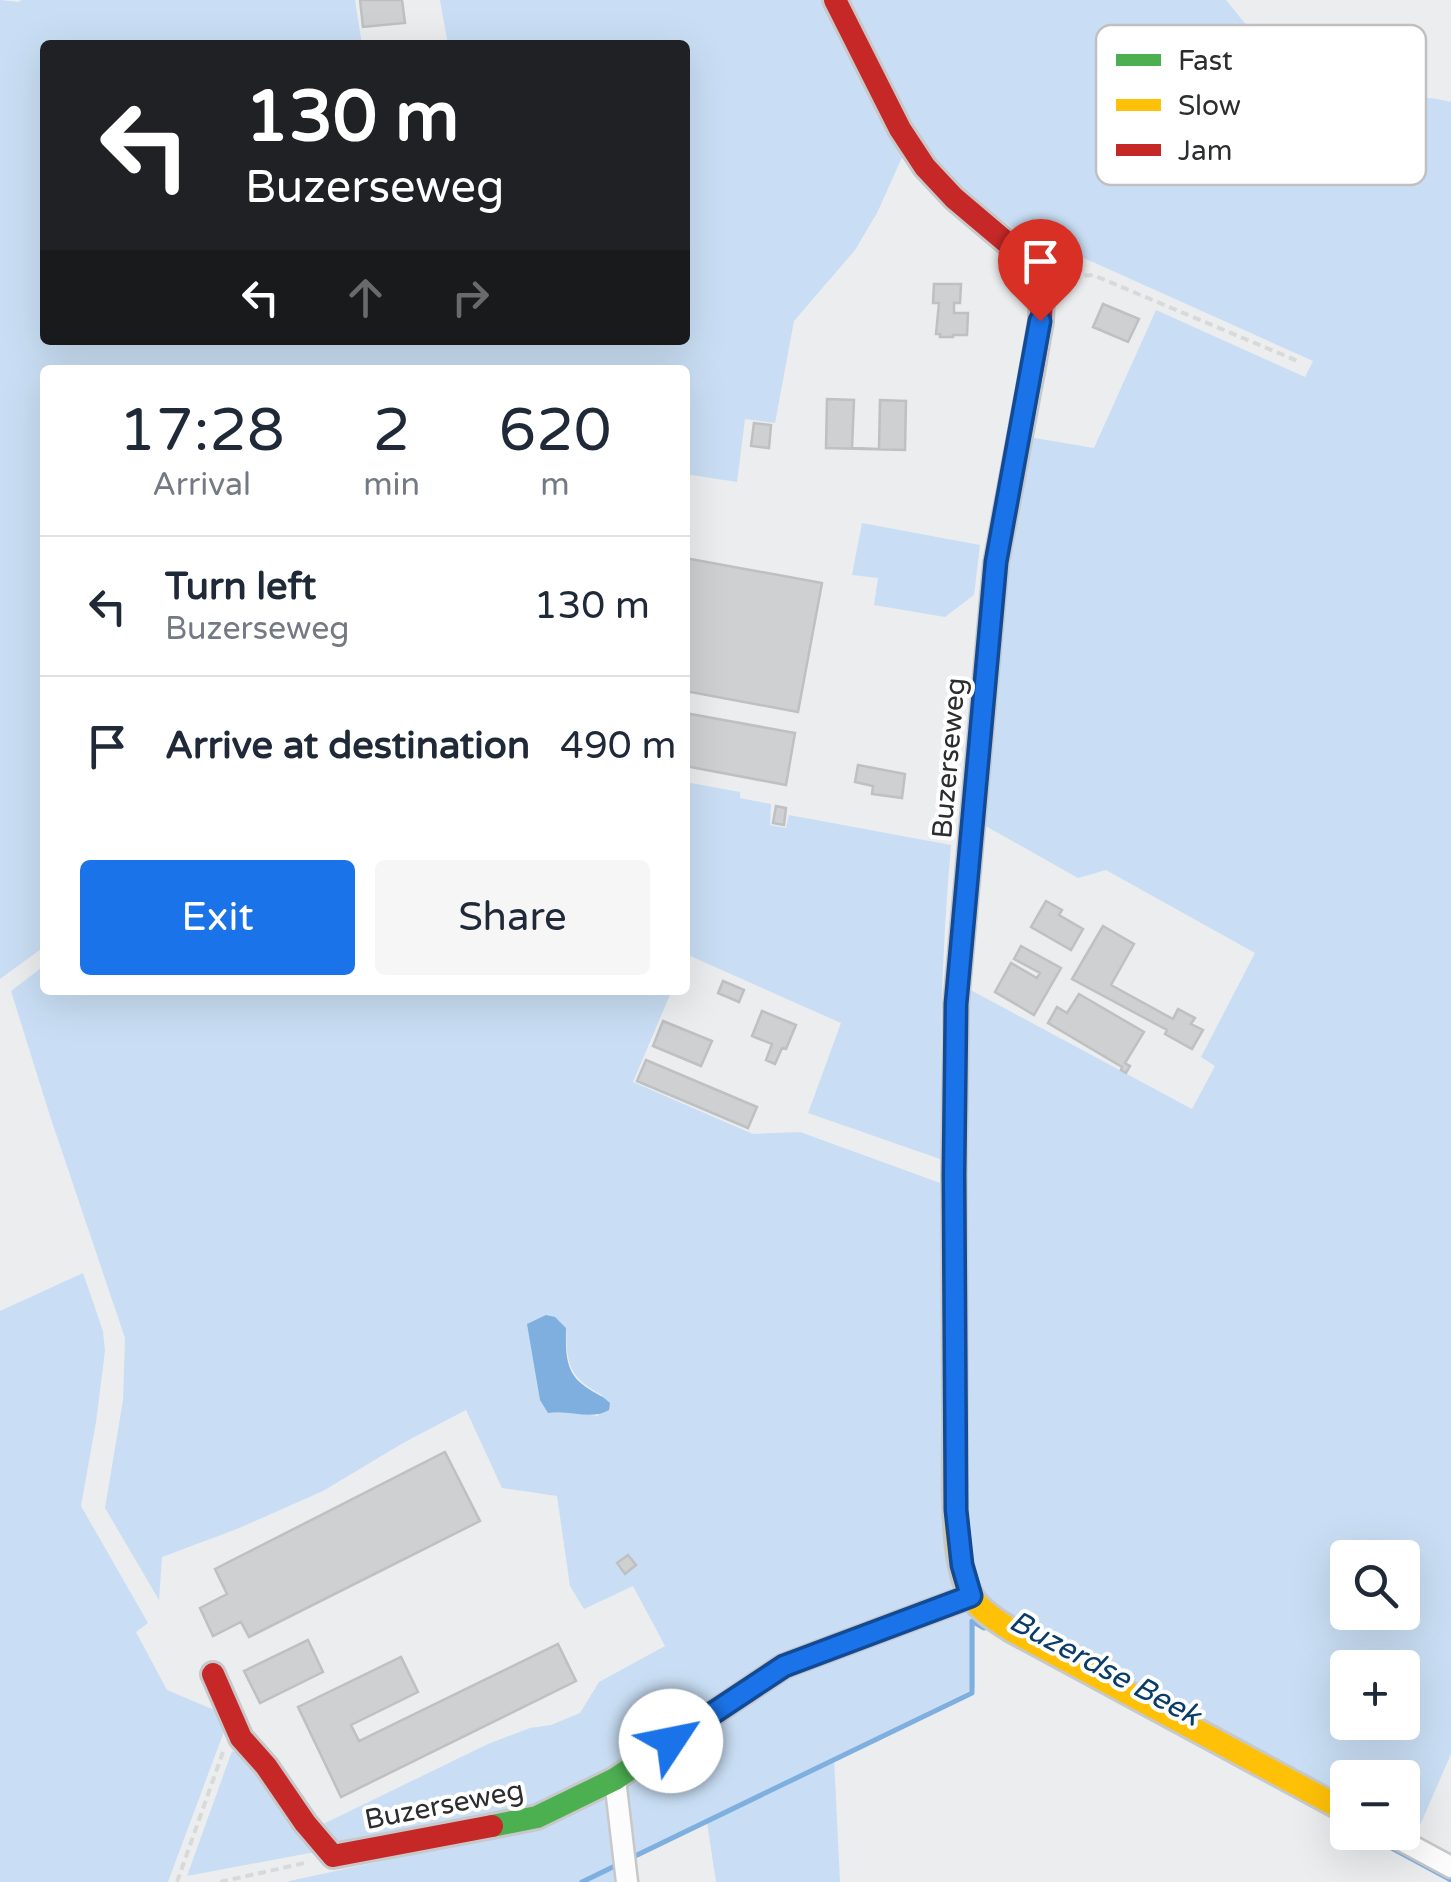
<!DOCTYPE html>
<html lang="en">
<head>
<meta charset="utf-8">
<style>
	body { margin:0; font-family:"Varela Round",sans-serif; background:#f6f6f7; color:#1f2937; height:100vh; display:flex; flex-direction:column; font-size:38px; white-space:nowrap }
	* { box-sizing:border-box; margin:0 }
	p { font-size:32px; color:#747a83 }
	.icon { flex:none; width:55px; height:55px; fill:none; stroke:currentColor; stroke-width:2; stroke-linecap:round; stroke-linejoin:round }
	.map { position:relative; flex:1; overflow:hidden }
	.details { position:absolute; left:40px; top:365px; width:650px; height:630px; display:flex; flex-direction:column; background:#fff; border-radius:10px; box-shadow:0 10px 40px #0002 }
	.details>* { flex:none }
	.hud { position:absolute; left:40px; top:40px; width:650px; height:305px; border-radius:10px; box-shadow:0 10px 40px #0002; background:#202124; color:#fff; overflow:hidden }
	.tools { position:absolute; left:1330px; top:1540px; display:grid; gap:20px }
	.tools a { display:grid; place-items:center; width:90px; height:90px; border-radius:10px; background:#fff; box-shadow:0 10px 40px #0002; font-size:50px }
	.pin { position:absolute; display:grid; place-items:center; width:85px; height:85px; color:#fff; margin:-102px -42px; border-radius:50% 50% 50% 0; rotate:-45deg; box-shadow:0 0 10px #0007 }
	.pin .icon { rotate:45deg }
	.me { position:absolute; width:110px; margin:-55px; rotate:56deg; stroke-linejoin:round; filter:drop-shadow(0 0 8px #0008) }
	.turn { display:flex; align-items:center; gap:35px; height:210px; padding:0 40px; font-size:45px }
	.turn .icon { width:130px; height:130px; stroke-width:2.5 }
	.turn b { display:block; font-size:70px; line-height:85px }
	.lanes { display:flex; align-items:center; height:95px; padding:0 40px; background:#0003; justify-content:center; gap:50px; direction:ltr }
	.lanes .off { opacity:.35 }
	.eta { display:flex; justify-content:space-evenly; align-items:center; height:170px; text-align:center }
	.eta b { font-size:60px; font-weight:600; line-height:70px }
	.action { display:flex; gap:20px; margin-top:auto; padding:20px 40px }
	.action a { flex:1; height:115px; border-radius:10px; background:#1a73e8; color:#fff; font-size:40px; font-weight:600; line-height:115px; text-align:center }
	.action a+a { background:#f6f6f7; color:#1f2937 }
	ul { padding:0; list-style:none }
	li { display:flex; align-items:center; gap:30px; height:140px; padding:0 40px; border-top:2px solid #e0e1e3 }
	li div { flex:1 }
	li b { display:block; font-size:38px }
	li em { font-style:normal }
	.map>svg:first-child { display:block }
</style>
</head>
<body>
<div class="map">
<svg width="1451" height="1882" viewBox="0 0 1451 1882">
	<rect width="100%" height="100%" fill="#ebedef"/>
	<path fill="#c9def4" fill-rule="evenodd" d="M0,0l18,2 4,-2h333l7,45h-317v295h640v-295h-237l-8,-45h384l80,153 -27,60 -22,37 -61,71 -19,102 -30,-4 -8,63 -52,-8v-104h-640v576l-45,33z
		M844,0h382l96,118c42,-14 85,-28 129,-16v1652l-37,85 -12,-6v-55h-54l-1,25 -352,-193 -29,-41 -1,-582 227,122 23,-43 -14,-9 54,-104 -149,-83 -28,8 -103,-58 48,-384 71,12 62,-138 149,67 8,-16 -227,-102 -22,-7 -19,1 -18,-15 -98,-70zM1348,1558h54v54h-54zM1348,1668h54v54h-54z
		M862,523l118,22 -6,50 -29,22 -71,-12 4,-27 -26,-3z
		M685,782l55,10v6l31,6 -1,21 16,3 3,-13 162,30c-9,104 -13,211 -8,315l-135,-47 33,-90 -153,-68 -3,4z
		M45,965v25h627l-39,92 120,52 47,-2 143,52 16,409 -121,39 -255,156 -54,23 -197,37 -15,-21 171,-83 42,-16 21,-3 29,-12 19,-31 66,-36 -32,-60 -49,23 -14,-23 -13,-90 -55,-8 -36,-78 -63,33 -80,48 -86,38 -75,28 -3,43 -54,-92 18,-108 2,-62 -75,-222 -39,-125zM566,1328c1,36 2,49 36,67l-4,21 -40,-5 -10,2z
		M83,1273l20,58 2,20 -9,71 -15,84 67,117 -12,9 31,58 57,24 -1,20 -55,148h-168v-571z
		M969,1607l6,8v73l-141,70 6,124h-124l-9,-60 -76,39 -10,-78 147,-103z
		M232,1751l11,4 72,97 -128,24z
		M607,1791l10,91h-332l254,-55z"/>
	<path fill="#7eafdf" d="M546,1315l9,2 11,11c0,20 -2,42 16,56 9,8 19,10 28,19l-1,7c-18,11 -40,-1 -61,3l-8,-13 -13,-76z"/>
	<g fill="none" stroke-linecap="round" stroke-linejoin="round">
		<path stroke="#7eafdf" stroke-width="5" d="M1362,1832l89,48
			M633,1857l339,-164v-72l12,7
			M582,1882l37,-18"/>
	</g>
	<path fill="#ced0d1" stroke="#bec0c1" stroke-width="2.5" d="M360,0h42l3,23 -42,4z
		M934,284h27l-1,19h-6v10h14l-1,22h-14v2h-13v-3h-4l3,-31h-6z
		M1103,304l36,15 -11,23 -35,-15z
		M827,399l27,1 -2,48 27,1 1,-49 26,1 -1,49 -79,-2z
		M754,423l17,2 -2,23 -18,-2z
		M685,558l137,25 -24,129 -113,-21z
		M685,713l110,20 -9,52 -101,-19z
		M858,765l47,9 -3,24 -30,-4 1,-8 -18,-4z
		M776,806l10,2 -2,17 -11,-2z
		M1046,901l16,9 -3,5 24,14 -12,21 -40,-23z
		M1103,926l31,18 -23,41 62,34 5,-10 17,9 -4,6 12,6 -11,19 -27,-15 2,-4 -95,-51z
		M1021,946l40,22 -27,47 -39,-23 16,-29 26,15 3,-5 -26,-14z
		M723,981l21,9 -5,12 -21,-9z
		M1079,994l65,38 -19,31 5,3 -4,7 -5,-3 1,-3 -74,-44 9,-16 10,6z
		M762,1011l34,14 -10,24 -4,-1 -7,16 -9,-4 6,-16 -20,-8z
		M663,1021l49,20 -11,25 -48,-20z
		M646,1060l111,47 -9,21 -111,-47z
		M445,1452l35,69 -231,116 -8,-15 -28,14 -13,-28 27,-14 -12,-25z
		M628,1555l8,10 -11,9 -8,-11z
		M308,1640l15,32 -63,31 -16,-32z
		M558,1644l18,37 -235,116 -43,-90 103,-50 17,35 -67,33 8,16z"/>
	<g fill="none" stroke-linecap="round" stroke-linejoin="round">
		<defs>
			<path id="street" d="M615,1779l12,103
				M1386,1832l65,35"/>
			<path id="fast" d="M955,1412l-1,-237 2,-171 40,-441 36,-191
				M492,1826l45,-9 78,-38 169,-113 187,-70"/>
			<path id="slow" d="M955,1412c1,45 -7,153 19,188 9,13 24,21 37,30l337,182"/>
			<path id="jam" d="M835,0l65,129 25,38 29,31 71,60 11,16 6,18 -1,29 -9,51
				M213,1674l28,64 25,28 39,57 28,33 159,-30"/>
		</defs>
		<use href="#street" stroke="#c7c8ca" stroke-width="25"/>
		<use href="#fast" stroke="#c7c8ca" stroke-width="28"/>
		<use href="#slow" stroke="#c7c8ca" stroke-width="28"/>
		<use href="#jam" stroke="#c7c8ca" stroke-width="28"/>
		<path stroke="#d8d9d9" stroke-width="4" stroke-dasharray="8 5" stroke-linecap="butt" d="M1060,283l13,-6 20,-2 207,87
			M177,1882l46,-130
			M220,1882l89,-20"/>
		<use href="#street" stroke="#fcfcfd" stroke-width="20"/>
		<use href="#fast" stroke="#4caf50" stroke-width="22"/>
		<use href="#slow" stroke="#ffc107" stroke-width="22"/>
		<use href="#jam" stroke="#c62828" stroke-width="22"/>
	</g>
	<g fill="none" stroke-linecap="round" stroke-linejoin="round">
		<defs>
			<path id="route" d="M671,1741l113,-75 187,-70 -9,-31 -6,-55 -2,-335 2,-171 40,-442 44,-241"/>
		</defs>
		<use href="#route" stroke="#114b97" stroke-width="25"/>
		<use href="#route" stroke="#1a73e8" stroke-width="18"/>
	</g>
	<g text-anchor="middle" stroke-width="8" stroke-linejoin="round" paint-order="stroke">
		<g font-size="28" fill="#2c2d2f" stroke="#fff">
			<text transform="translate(948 758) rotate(-85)" y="10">Buzerseweg</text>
			<text transform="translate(444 1804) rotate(-11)" y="10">Buzerseweg</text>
		</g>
		<g font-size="30" font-style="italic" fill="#093c68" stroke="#fff">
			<text transform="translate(1105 1668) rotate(28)" y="10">Buzerdse Beek</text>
		</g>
	</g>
	<rect x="1096" y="25" width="330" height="160" rx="15" fill="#fff" stroke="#c0c0c1" stroke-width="2.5"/>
	<rect x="1116" y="54" width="45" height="12" fill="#4caf50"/>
	<rect x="1116" y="99" width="45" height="12" fill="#ffc107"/>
	<rect x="1116" y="144" width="45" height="12" fill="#c62828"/>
	<g font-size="28" fill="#2c2d2f">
		<text x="1178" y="70">Fast</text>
		<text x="1178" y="115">Slow</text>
		<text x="1178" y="160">Jam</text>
	</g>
</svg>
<div class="tools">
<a><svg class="icon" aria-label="search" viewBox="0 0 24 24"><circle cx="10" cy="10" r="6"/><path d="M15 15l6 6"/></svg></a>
<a>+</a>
<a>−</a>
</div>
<div class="pin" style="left:1040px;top:321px;background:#d93025"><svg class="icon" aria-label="arrive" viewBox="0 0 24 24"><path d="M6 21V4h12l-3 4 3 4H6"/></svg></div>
<svg class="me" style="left:671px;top:1741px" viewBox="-20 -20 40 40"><circle r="19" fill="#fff"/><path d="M0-13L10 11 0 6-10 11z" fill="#1a73e8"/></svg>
<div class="hud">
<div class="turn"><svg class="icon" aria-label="left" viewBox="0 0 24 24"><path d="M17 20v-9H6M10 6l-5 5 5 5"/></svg><div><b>130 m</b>Buzerseweg</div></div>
<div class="lanes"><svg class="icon" aria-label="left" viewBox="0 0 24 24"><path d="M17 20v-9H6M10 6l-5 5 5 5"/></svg><svg class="icon off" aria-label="ahead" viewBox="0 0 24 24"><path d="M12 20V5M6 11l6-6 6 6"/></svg><svg class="icon off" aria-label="right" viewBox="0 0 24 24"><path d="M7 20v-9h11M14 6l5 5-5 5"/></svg></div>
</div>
<section class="details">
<div class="eta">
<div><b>17:28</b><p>Arrival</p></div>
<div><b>2</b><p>min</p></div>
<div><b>620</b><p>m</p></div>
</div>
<ul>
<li><svg class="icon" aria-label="left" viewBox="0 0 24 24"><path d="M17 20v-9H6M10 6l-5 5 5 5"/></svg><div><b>Turn left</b><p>Buzerseweg</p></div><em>130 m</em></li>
<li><svg class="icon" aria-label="arrive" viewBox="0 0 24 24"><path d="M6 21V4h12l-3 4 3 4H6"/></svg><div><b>Arrive at destination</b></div><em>490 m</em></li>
</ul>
<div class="action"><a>Exit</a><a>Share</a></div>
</section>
</div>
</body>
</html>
